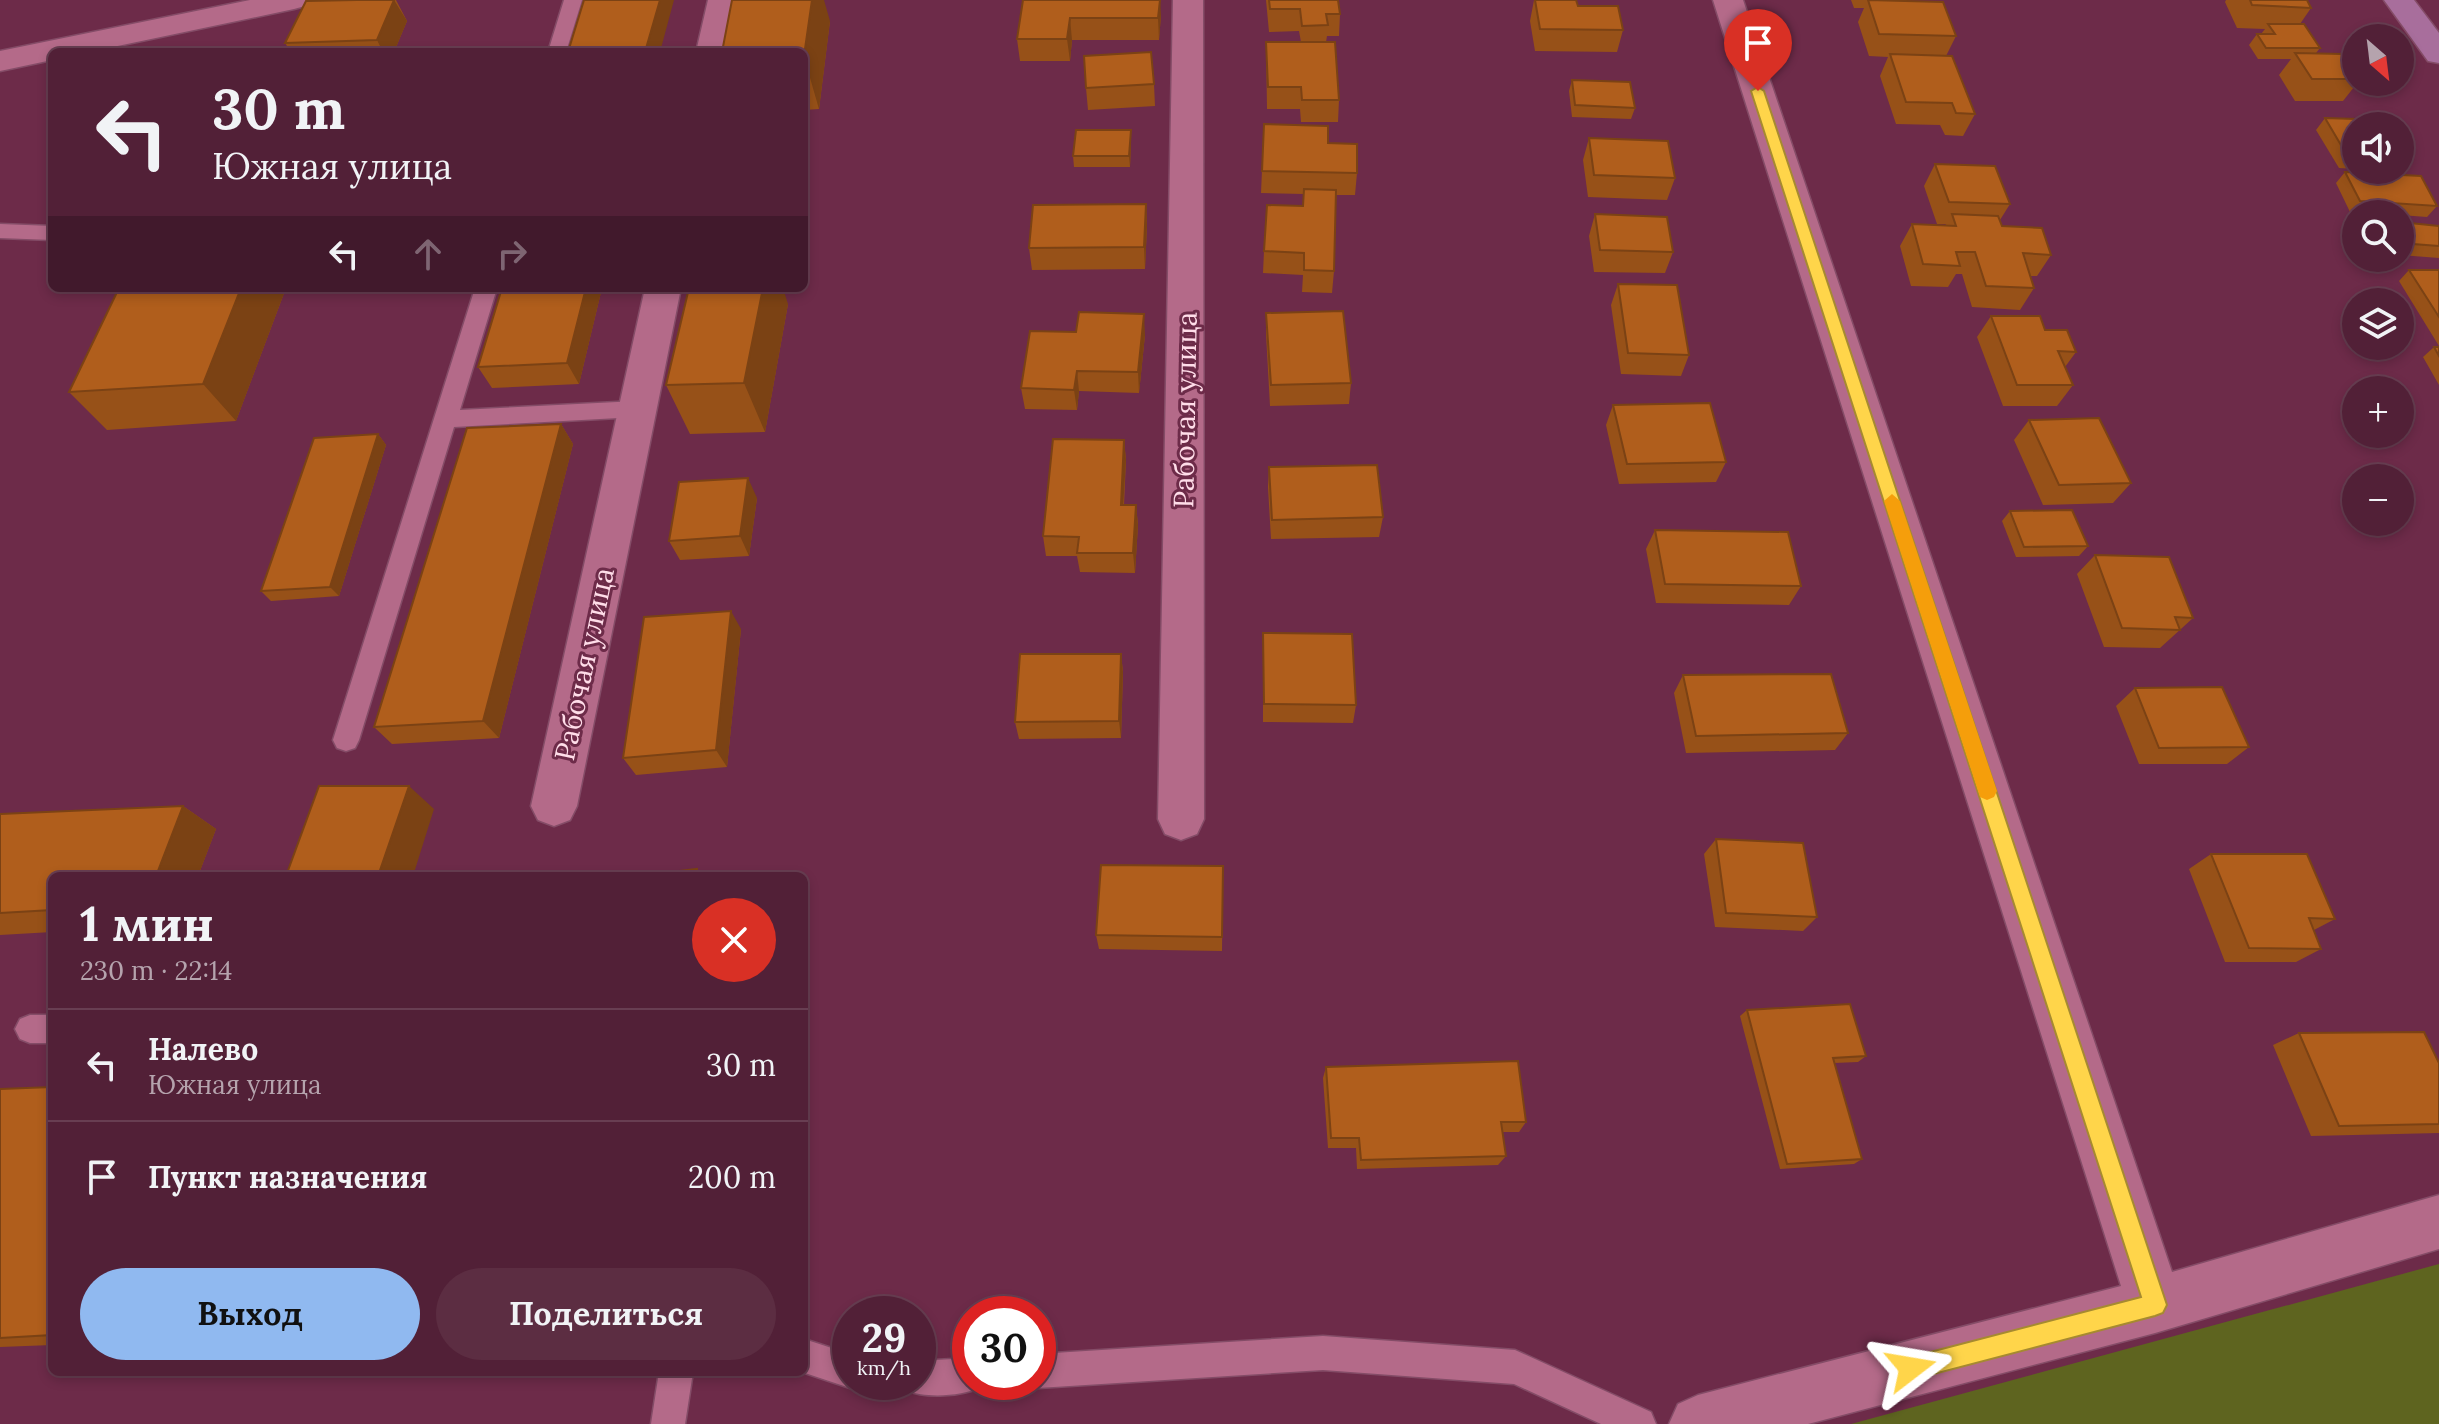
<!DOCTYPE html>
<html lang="ru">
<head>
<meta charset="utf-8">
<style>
	body { margin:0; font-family:Lora,serif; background:#5c2d42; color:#f1f3f6; height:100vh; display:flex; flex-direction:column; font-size:30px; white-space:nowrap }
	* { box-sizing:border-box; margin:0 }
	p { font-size:26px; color:#b5a3ad }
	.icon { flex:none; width:44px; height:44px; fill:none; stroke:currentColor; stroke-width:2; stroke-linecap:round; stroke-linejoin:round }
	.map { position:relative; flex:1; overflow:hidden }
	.panel { position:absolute; left:48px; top:872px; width:760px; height:504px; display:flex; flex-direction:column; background:#522037; border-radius:12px; box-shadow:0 4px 12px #0003,0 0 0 2px #683e52 }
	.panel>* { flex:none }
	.banner { position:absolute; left:48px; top:48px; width:760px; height:244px; border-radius:12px; box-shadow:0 4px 12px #0003,0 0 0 2px #683e52; background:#522037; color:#f1f3f6; overflow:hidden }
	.needle { width:52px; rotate:152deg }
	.tools { position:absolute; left:2342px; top:24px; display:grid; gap:16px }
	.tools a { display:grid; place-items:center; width:72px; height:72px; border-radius:50%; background:#522037; box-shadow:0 4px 12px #0003,0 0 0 2px #683e52; font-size:40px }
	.speed { position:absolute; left:832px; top:1296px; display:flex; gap:16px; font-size:40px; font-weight:700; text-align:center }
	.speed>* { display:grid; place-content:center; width:104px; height:104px; border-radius:50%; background:#522037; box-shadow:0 4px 12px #0003,0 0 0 2px #683e52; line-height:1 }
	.speed small { font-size:20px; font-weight:400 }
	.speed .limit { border:12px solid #d22; background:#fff; color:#111 }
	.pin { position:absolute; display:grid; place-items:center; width:68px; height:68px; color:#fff; margin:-82px -34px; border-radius:50% 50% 50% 0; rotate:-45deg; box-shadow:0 0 8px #0007 }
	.pin .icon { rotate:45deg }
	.me { position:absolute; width:88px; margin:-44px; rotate:76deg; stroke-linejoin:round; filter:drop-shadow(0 0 6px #0008) }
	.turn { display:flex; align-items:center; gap:28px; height:168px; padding:0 32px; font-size:36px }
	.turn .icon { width:104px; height:104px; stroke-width:2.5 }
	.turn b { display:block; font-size:56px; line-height:68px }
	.lanes { display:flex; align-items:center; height:76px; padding:0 32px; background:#0003; justify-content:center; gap:40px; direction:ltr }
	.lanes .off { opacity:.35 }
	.round { display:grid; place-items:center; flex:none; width:84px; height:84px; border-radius:42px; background:#5c2d42 }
	.summary { display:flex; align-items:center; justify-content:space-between; height:136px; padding:0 32px }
	h1 { font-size:48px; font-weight:700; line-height:60px }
	.cta { display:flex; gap:16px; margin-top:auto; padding:16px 32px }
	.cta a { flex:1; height:92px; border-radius:48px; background:#90b9f0; color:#111; font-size:32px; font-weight:700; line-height:92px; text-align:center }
	.cta a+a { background:#5c2d42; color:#f1f3f6 }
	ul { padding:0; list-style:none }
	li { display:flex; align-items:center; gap:24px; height:112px; padding:0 32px; border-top:2px solid #683e52 }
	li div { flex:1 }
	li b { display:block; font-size:30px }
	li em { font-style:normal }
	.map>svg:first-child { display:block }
</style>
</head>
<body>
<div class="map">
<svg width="2439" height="1424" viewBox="0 0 2439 1424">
	<rect width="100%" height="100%" fill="#6d2b49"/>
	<path fill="#5e641f" d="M2439,1264v160h-588z"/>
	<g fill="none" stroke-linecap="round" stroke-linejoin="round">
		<defs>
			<path id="lane" d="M564,0h18l-16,52h-18z
				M0,224l52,2v14l-52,-2z
				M475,288h22l-37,122 177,-9 8,2 3,6 -3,6 -8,2 -183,10 -95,313 -4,8 -9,3 -9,-3 -4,-8z
				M30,1015h22v28h-22l-10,-4 -5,-10 5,-10z
				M1323,1336l192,14 136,62 5,12h-55l-87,-40 -191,-14 -285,18 -12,-6h12v-28z
				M804,1339l46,15v28l12,1 -12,5 -48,-16z
				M970,1358v24h14l-2,5c-21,9 -55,12 -76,3l-3,-8h15v-21z
				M659,1372h34l-8,52h-34z"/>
			<path id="street" d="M250,0h59l-4,6 -11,3 -205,43h-37v8l-52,11v-20z
				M708,0h30l-10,52h-32z
				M1173,0h30l1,819 -7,15 -16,6 -16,-6 -7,-15z
				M1713,0h30l429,1272 267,-77v54l-284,84 -347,91h-139l9,-20 20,-9 423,-109z
				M645,288h36l-104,518 -7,14 -16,6 -16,-6 -7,-14z"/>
			<path id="secondary" d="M2384,0h30l25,33v30l-11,-2z"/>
		</defs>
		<use href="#lane" stroke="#844c67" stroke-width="3"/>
		<use href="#street" stroke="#844c67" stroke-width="3"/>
		<use href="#secondary" stroke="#844c67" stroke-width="3"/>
		<use href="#lane" fill="#b46a89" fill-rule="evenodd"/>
		<use href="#street" fill="#b46a89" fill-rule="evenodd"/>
		<use href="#secondary" fill="#a86e9c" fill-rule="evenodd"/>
	</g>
	<path fill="#975118" d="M357,0h39l11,21 -13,31h-103l-6,-9z
		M1023,0l138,15 -2,25h-87l-2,21h-50l-3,-22z
		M1266,0h72l2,14 -1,22h-12l-1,6 13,58 -1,22h-37l-1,-13h-33l-1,-67h35l-2,-11 -30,1z
		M1534,0l44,6 45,24 -6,22 -82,-1 -5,-30z
		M1851,0h54l-1,1 52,35 -10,20 29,58 -12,22 -18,-1 -5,-10 -44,-1 -16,-48 8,-19 -19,-1 -11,-34 6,-14h-10z
		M2226,0h81l4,8 -11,16 20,24 -4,5 40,19v10h2l-15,19h-48l-16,-26 12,-16h-33l-9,-14 8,-11h4l4,-5 -28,-1 -12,-26z
		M830,21l-11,88 -15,1v-58z
		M1572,80l63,28 -4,11 -59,-2 -3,-26z
		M1154,84l1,22 -67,4 -2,-22z
		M2325,118l31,8v43l-17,-1 -23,-38z
		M1264,124l64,19 29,30 -2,22h-19l-2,76 -2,22 -30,-1 1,-17 -40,-2 1,-22 39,-45 1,-12 -43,-1z
		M1589,138l86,40 -8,22 -79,-3 -5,-37z
		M2400,140l7,11 -7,7z
		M1131,141l-1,26h-56l-1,-11z
		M1935,164l75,40 -10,16 2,6 49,29 -14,21h-7l4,12 -14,22 -48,-3 -10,-33h-6l-8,13 -37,-1 -11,-40 12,-22 33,2 1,-2h-9l-13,-38z
		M2345,172l92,34 -10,11 -27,-2v-1l-50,-2 -14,-29z
		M1146,204l1,22 -2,43 -113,1 -3,-22z
		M1595,214l78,38 -8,21 -71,-1 -5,-36z
		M2400,222l39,4v32l-39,-3z
		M2409,270h30v76l-40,-65z
		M1618,284l71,71 -8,21 -60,-2 -10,-69z
		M119,288h167l-50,133 -129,9 -38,-38z
		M602,288l-23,96 -87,4 -14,-21z
		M788,304l-23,128 -75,2 -24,-49z
		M1266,313l85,70 -2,21 -79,2 -4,-72z
		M1991,316l54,14 31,22 -11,15 8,18 -16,21h-54l-26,-69z
		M1145,335l-6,58 -60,-2 -2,19 -52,-1 -4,-21z
		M2434,347h5v38l-16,-28z
		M1613,405l113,57 -10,20 -97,2 -13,-59z
		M2029,420l102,63 -18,20 -70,2 -29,-65z
		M561,424l12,20 -74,294 -107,6 -18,-17z
		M378,434l8,11 -47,151 -68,5 -10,-10z
		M1124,440l2,20 -2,45h12l2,20 -3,48 -55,-1 -3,-16h-31l-3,-20z
		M1269,467l114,50 -4,20 -108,2 -3,-52z
		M757,498l-8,58 -69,4 -11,-19z
		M2010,511l78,35 -9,10 -63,1 -14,-36z
		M1655,530l146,56 -12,19 -133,-2 -10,-54z
		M2095,555l98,63 -33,30 -56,-1 -27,-73z
		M741,629l-14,138 -91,8 -13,-17z
		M1263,633l93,72 -3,18 -90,-1z
		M1121,654l2,18 -2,66 -102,1 -4,-17z
		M1683,675l165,58 -13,17 -149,3 -12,-60z
		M2135,688l114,59 -22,17h-88l-23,-58z
		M183,806l33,23 -18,47h-146v56l-52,3v-121z
		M1716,839l101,78 -14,14 -88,-4 -11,-73z
		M2211,854l124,65 -21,11 7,19 -25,13h-71l-36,-93z
		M1223,866l-1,85 -123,-2 -3,-14z
		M1747,1010l119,46 -8,6 -24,1 28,96 -8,5 -74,5 -40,-153z
		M2299,1033l140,30v70l-128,3 -38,-91z
		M1326,1067l200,55 -7,10h-17l4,24 -8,9 -141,4 -1,-21h-28l-5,-70z
		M52,1087v258l-52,2v-258z"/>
	<path fill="#7b4214" d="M394,0l13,21 -13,31h-11l-6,-12z
		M660,0h14l-14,52h-15z
		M812,0h12l6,21 -11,88 -15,-52z
		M1160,0l1,15 -2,25 -1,-22z
		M1070,18l2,22 -2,21 -3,-22z
		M1131,130v11l-1,26 -1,-11z
		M1146,204l1,22 -2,43 -1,-22z
		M241,288h45l-50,133 -33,-37z
		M586,288h16l-23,96 -12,-21z
		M763,288h20l5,16 -23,128 -21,-49z
		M1144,314l1,21 -6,58 -1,-21z
		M1077,371l2,20 -2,19 -3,-20z
		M561,424l12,20 -74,294 -16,-17z
		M378,434l8,11 -47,151 -9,-9z
		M1124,440l2,20 -4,65 -1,-20z
		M748,478l9,20 -8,58 -9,-20z
		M1136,505l2,20 -3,48 -2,-20z
		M731,611l10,18 -14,138 -11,-17z
		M1121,654l2,18 -2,66 -2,-17z
		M409,786l25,23 -21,67h-35z
		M183,806l33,23 -18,47h-42z"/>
	<path fill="#b05e1c" stroke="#7b4214" stroke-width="2" d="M357,0h37l-17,40 -92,3 21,-42z
		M584,0h76l-15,52h-77z
		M732,0h80l-8,56v-4h-82z
		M1023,0h137l-2,18h-88l-3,21h-50z
		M1269,0h69l2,14h-14l2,11 -26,1 -2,-17h-30z
		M1535,0h41l2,6h40l5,24 -83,-1z
		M1868,0l75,2 13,34 -77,-2z
		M2250,0h57l4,8 -59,-3z
		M2268,24h36l16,24h-54l-9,-14h18z
		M1266,42h69l4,58h-37l-1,-13h-33z
		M1151,52l3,32 -68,4 -2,-32z
		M2295,53l48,1 13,18v7h-44z
		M1890,54l62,2 23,58 -19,-1 -4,-10 -46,-1z
		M1572,80l58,2 5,26 -60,-3z
		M2325,118l63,2 3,6h-35v31h-8z
		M1264,124l64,2v17l29,1v29l-95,-2z
		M1076,130h55l-2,26h-56z
		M1589,138l79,3 7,37 -81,-3z
		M2400,140l7,11 -7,-1z
		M1935,164l60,2 15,38 -61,-2z
		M2345,172l76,4 16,30 -77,-5z
		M1304,189l32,1 -2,81 -30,-1v-17l-40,-2 3,-46 36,1z
		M1146,204l-2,43 -115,1 4,-43z
		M1595,214l72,3 6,35 -73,-2z
		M1952,214l46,2 4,10 40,2 9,27 -28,-2 11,35 -48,-2 -11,-34h-19l4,14 -37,-2 -11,-40 44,2z
		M2400,222l39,4v20l-39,-3z
		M2409,270h30v47z
		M1618,284l59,1 12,70 -61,-2z
		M119,288h122l-38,96 -134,8z
		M502,288h84l-19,75 -89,4z
		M689,288h74l-19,95 -78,2z
		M1343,311l8,72 -80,2 -5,-72z
		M1079,312l65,2 -6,58 -61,-1 -3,19 -53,-2 9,-57 46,1z
		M1991,316h49l5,14h22l9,22 -18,-1 15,34h-56z
		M2434,347h5v9z
		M1710,403l16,59 -99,2 -14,-59z
		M2099,418l32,65 -72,2 -30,-65z
		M561,424l-78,297 -109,6 93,-299z
		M378,434l-48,153 -69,4 53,-153z
		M1053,439l71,1 -3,65h15l-3,48h-56l2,-16 -36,-1z
		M1377,465l6,52 -111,3 -3,-53z
		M748,478l-8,58 -71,5 10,-59z
		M2072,510l16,36 -64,1 -14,-36z
		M1655,530l133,2 13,54 -136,-2z
		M2095,555l74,2 24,61 -18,-1 5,13 -58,-2z
		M731,611l-15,139 -93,8 21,-141z
		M1263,633l89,1 4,71 -92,-1z
		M1020,654h101l-2,67 -104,1z
		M1831,674l17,59 -152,3 -13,-61z
		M2222,687l27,60 -90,1 -24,-60z
		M319,786h90l-31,90h-92z
		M183,806l-27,70h-104v34l-52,3v-99z
		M1716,839l87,4 14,74 -91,-4z
		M2211,854h96l28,65 -26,-1 12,31 -72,-1z
		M1101,865l122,1 -1,71 -126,-2z
		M697,869v7h-59z
		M1850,1004l16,52 -33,2 29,101 -75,5 -40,-154z
		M2424,1032l15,31v61l-100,2 -40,-93z
		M1518,1061l8,61h-25l5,34 -145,4 -2,-22h-28l-5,-71z
		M52,1087v248l-52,3v-249z"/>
	<path fill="#ffd54a" stroke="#a68a30" stroke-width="2" d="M1758,87l6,4 403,1214 -4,8 -8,3 -244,64 -8,-3 -3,-9 3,-8 8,-3 230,-60 -390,-1206z"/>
	<path fill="#f59e0b" d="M1892,494l8,7 97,290 -3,6 -7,3 -7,-3 -2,-6 -94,-290z"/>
	<g text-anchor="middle" stroke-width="6" stroke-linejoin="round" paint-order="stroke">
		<g font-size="28" fill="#ffdde9" stroke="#6d2b49">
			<text transform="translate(1185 410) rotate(-89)" y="10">Рабочая улица</text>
			<text transform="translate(584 664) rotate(-78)" y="10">Рабочая улица</text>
		</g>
	</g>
</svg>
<div class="tools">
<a><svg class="needle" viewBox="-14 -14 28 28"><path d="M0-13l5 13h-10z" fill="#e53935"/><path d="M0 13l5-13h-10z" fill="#b5a3ad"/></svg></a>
<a><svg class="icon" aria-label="sound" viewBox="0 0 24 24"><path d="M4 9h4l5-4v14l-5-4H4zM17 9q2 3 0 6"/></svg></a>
<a><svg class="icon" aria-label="search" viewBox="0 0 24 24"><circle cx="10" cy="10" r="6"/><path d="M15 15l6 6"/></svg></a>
<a><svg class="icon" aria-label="layers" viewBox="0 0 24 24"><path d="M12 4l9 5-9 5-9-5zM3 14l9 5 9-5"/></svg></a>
<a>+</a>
<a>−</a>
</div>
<div class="speed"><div>29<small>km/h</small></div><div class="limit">30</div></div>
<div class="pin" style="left:1758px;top:91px;background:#d93025"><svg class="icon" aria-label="arrive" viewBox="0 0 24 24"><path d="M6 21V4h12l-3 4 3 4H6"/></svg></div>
<svg class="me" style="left:1911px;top:1368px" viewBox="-20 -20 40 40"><path d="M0-17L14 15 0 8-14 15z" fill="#ffd54a" stroke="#fff" stroke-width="4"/></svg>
<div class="banner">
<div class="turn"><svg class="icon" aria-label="left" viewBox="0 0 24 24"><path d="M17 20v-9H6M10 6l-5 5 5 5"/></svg><div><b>30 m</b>Южная улица</div></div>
<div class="lanes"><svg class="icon" aria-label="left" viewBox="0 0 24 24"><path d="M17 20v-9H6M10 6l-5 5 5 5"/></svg><svg class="icon off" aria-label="ahead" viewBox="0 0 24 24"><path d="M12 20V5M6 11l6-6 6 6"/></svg><svg class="icon off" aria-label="right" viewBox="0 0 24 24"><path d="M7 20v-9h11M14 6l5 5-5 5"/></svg></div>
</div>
<section class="panel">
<div class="summary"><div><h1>1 мин</h1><p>230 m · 22:14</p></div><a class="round" style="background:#d93025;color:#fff"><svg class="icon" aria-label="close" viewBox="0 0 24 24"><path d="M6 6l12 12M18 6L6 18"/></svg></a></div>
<ul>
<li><svg class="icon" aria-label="left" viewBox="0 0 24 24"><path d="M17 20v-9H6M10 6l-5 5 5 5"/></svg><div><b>Налево</b><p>Южная улица</p></div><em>30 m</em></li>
<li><svg class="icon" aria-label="arrive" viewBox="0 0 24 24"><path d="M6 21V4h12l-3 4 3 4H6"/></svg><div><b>Пункт назначения</b></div><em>200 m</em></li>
</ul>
<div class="cta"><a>Выход</a><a>Поделиться</a></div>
</section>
</div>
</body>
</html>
